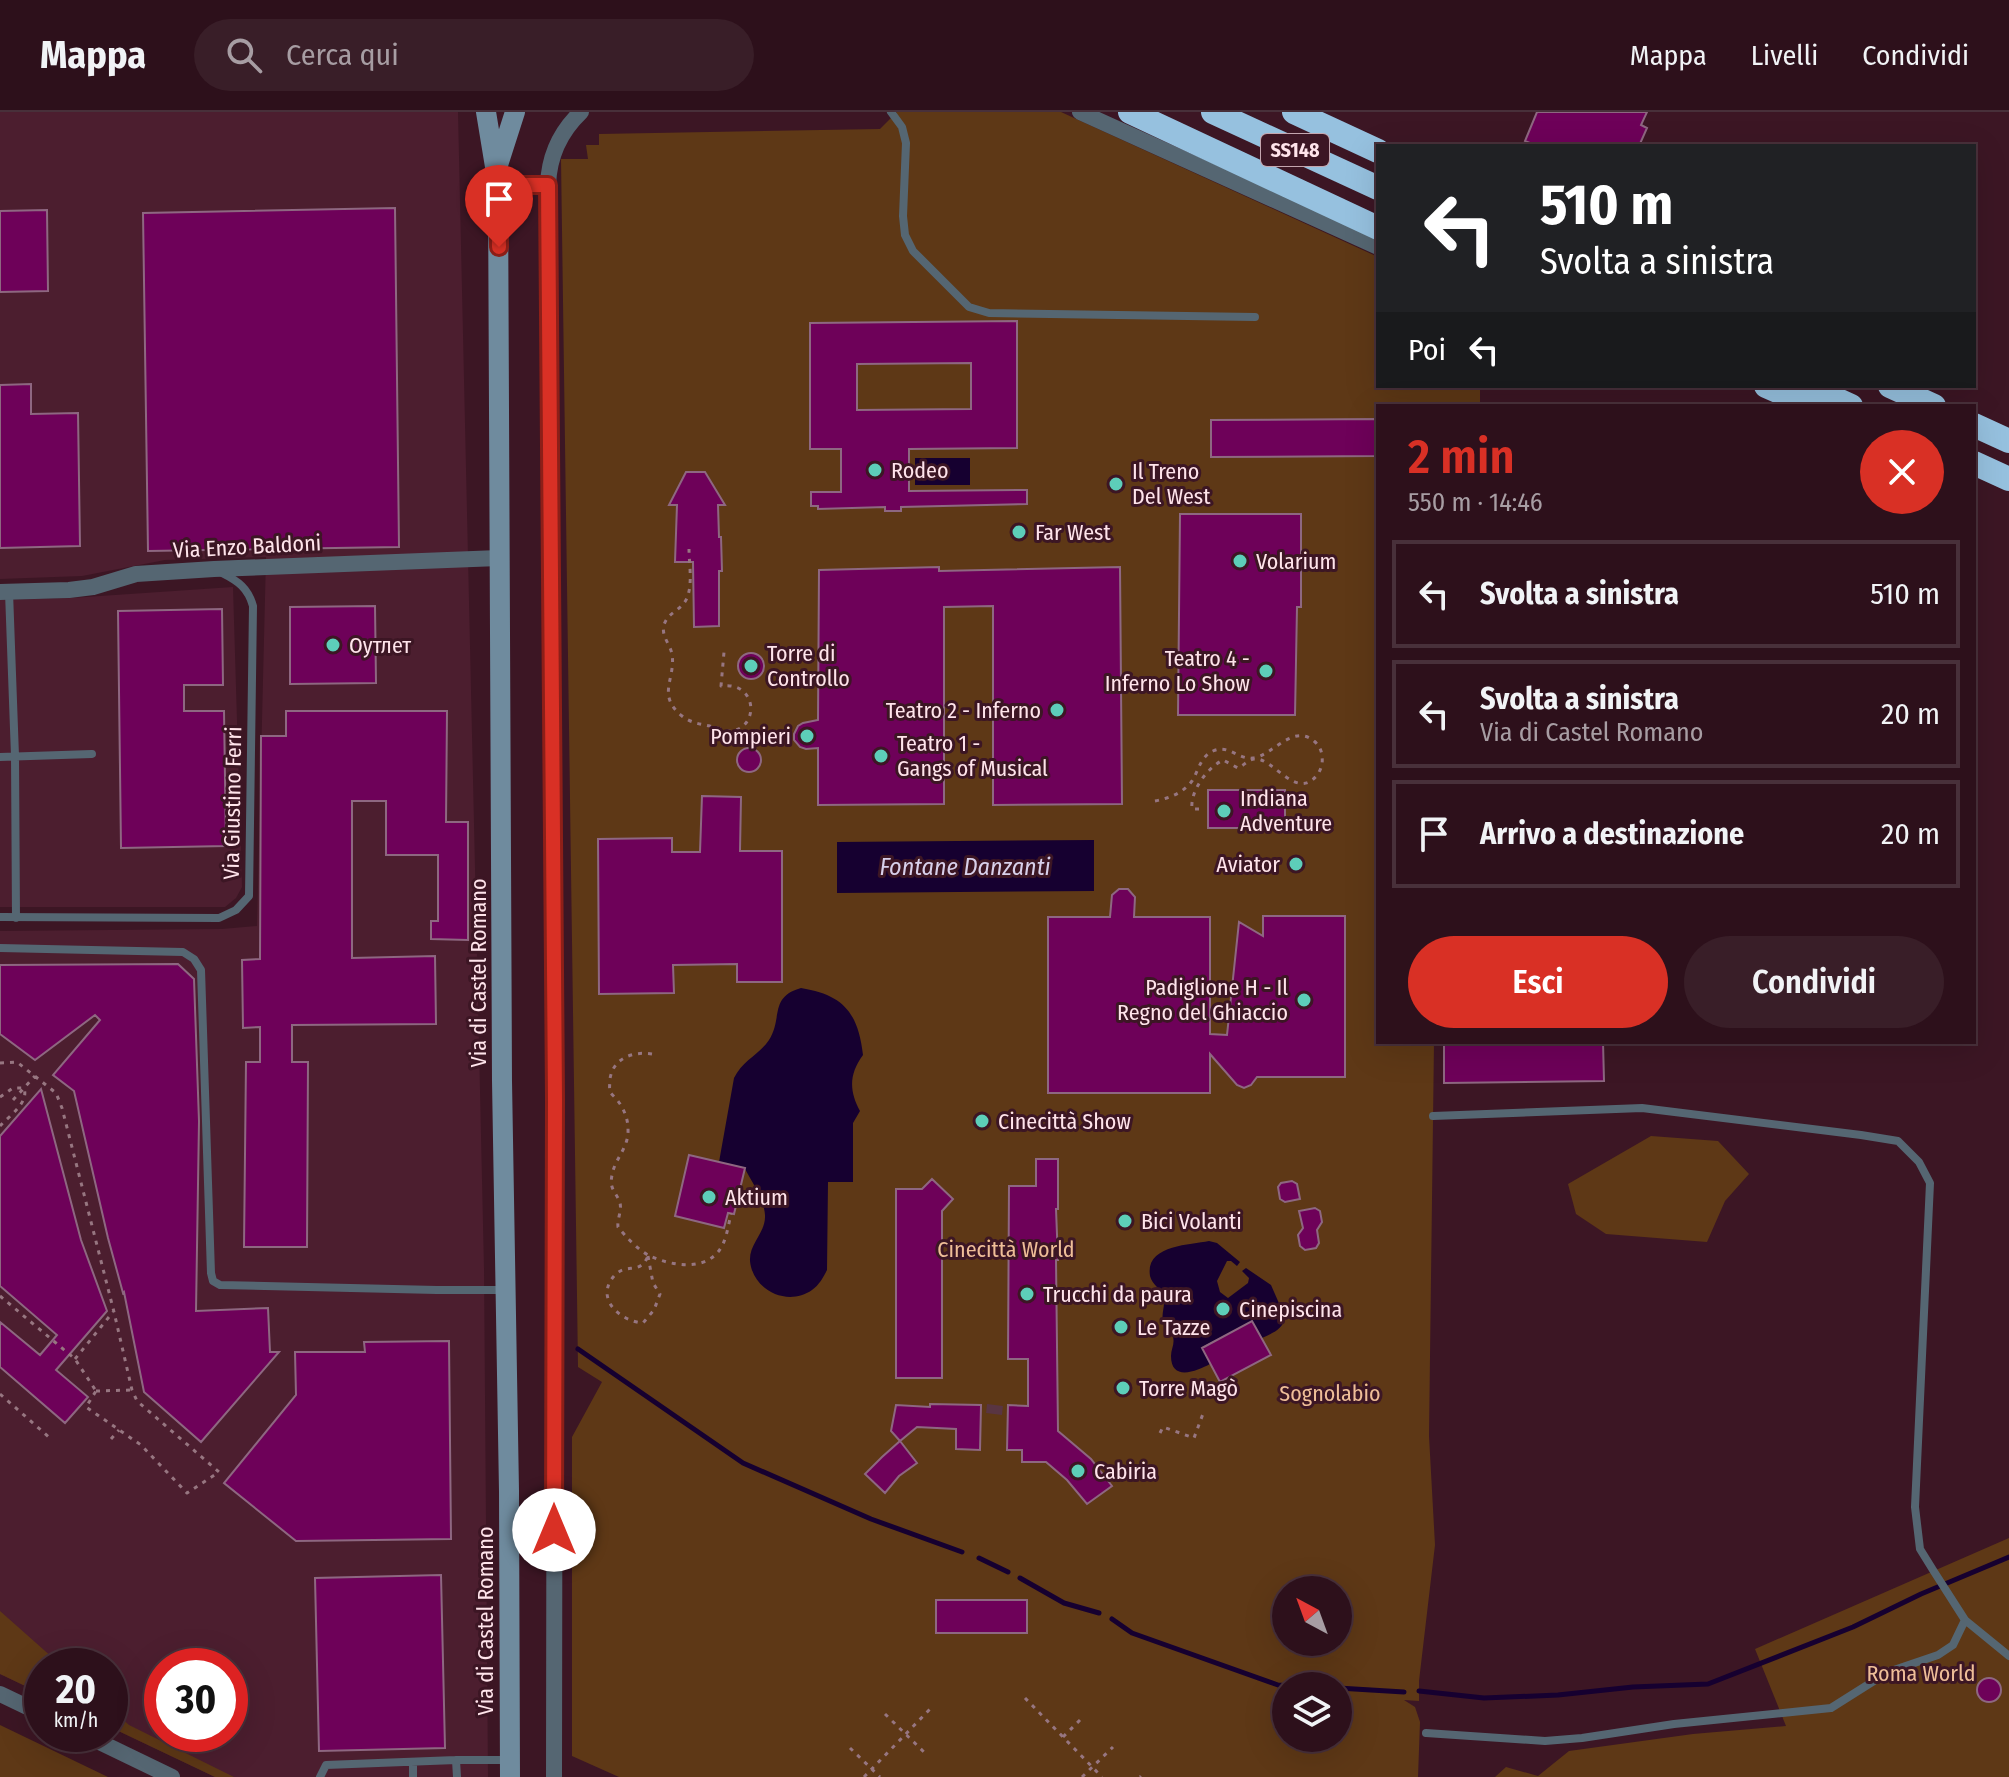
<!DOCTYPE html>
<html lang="it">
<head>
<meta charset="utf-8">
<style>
	body { margin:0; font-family:"Fira Sans Condensed",sans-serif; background:#391e28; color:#f1f3f6; height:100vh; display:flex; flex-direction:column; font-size:30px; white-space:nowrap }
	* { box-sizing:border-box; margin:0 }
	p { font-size:26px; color:#a79da3 }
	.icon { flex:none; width:44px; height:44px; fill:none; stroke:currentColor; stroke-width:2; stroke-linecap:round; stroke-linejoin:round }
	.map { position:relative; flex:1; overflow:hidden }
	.drawer { position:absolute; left:1376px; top:292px; width:600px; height:640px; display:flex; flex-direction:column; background:#2d101b; border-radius:0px; box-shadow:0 8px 32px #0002,0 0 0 2px #48303a }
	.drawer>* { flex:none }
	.top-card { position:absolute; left:1376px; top:32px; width:600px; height:244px; border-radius:0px; box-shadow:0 8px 32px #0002,0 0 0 2px #48303a; background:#202124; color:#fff; overflow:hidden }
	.needle { width:52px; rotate:319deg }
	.tools { position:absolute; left:1272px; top:1464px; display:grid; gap:16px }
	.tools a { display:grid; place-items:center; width:80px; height:80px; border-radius:50%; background:#2d101b; box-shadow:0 8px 32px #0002,0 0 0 2px #48303a; font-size:40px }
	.speed { position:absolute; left:24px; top:1536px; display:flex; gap:16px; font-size:40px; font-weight:700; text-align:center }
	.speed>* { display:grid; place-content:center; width:104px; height:104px; border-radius:50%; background:#2d101b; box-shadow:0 8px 32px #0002,0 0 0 2px #48303a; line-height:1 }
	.speed small { font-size:20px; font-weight:400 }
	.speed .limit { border:12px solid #d22; background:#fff; color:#111 }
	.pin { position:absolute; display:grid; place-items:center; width:68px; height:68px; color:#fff; margin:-82px -34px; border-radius:50% 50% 50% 0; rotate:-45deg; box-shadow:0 0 8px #0007 }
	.pin .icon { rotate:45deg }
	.me { position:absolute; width:88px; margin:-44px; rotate:0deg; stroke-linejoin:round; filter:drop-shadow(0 0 6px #0008) }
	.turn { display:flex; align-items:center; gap:28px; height:168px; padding:0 32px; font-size:36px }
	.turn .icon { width:104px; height:104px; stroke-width:2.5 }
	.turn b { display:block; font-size:56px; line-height:68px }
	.then { display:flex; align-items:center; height:76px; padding:0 32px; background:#0003; gap:16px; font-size:30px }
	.round { display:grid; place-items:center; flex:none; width:84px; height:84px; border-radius:42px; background:#391e28 }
	.overview { display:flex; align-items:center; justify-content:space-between; height:136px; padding:0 32px }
	h1 { font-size:48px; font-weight:600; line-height:60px; color:#d93025 }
	.action { display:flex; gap:16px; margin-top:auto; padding:16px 32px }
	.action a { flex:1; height:92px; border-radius:48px; background:#d93025; color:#fff; font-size:32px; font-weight:600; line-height:92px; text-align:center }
	.action a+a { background:#391e28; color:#f1f3f6 }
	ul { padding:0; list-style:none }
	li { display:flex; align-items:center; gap:24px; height:108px; margin:0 16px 12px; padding:0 16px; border:4px solid #48303a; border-radius:0px }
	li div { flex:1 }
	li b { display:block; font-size:30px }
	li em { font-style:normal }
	header { display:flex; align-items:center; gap:48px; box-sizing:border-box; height:112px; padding:0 40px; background:#2d101b; border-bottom:2px solid #48303a }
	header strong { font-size:38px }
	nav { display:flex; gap:44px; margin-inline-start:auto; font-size:28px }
	.search { width:560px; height:72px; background:#391e28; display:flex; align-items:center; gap:20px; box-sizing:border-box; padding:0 28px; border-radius:44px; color:#a79da3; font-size:30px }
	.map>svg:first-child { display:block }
</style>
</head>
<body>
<header>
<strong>Mappa</strong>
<div class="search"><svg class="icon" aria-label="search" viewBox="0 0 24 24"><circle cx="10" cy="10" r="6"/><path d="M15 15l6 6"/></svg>Cerca qui</div>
<nav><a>Mappa</a><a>Livelli</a><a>Condividi</a></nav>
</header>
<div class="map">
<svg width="2009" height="1665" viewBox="0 0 2009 1665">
	<rect width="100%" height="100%" fill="#3c1624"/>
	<path fill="#4c1e2f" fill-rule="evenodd" d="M0,0h458l26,1156 4,509h-273l-105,-50v-61h-68v28l-42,-20v-743l222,-2 35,-3 9,-369 -101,3 -83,16 -82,3zM162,1554h68v68h-68z
		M233,475l9,300 -6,11 -11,9h-225v-307l71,-2z"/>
	<path fill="#5e3816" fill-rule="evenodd" d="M897,0h164l317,145v129h102v20h-102v636h56l-5,394 6,109 -16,136v20l-15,-1 11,7 5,15 -2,55h-799l-47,-21v-319l30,-55 -24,-15 -17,-1208h27l-2,-14h13v-11l281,-5zM1286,1478h52v52h-52zM1286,1574h52v52h-52z
		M1651,1024l67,5 31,33 -24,27 -18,41 -101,-8 -30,-20 -8,-30z
		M2009,1426v239h-514l11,-10 32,9 31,-25 124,-17 93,-8 -31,-77z
		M0,1499l62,55h-20v28l-42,-20z
		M110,1596l19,17 105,52h-19l-105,-50z
		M0,1613l108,52h-108z"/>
	<path fill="#160030" d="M915,346h55v27h-55z
		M1094,728v51l-257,2v-51z
		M801,876c43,7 57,25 62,67 -14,19 -14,36 -3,56l-7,12v59h-25l-1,88c-4,8 -8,15 -15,20 -24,17 -59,1 -62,-29 -1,-18 16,-28 15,-46 -1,-16 -13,-33 -20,-46l-26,-7 15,-84c9,-18 25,-23 35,-38 14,-22 0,-43 32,-52z
		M1209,1129l8,2 23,19 -3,4 -6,-5h-4l-10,20 3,11 8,6 20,-15 1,-5 -7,-7 4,-3 25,17 14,32c-2,13 -13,16 -23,21l-10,-17 -50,26 8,17c-13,7 -39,18 -39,-8 0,-7 4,-12 2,-19 -1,-7 -5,-11 -10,-16 -2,-8 3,-16 0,-25 -2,-8 -11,-11 -13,-20 -5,-31 39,-31 59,-35z"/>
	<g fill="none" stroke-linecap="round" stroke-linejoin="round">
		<path stroke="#160030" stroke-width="5" d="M578,1237l165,114 128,56 91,33
			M979,1446l29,14
			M1020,1466l44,25 35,10
			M1112,1507l20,14 146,52 24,1
			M1338,1576l66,4
			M1419,1579l65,7 74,-3 75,-8 75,-3 145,-57 68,-33 88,-37"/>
	</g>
	<path fill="#6e0159" stroke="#8e6781" stroke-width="2" fill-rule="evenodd" d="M1537,0h110l-6,13 6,3 -8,18h-102l-12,-5z
		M395,96l4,339 -251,4 -5,-338z
		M47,98l1,81 -48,1v-81z
		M1017,209v127l-108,1v42l118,-1v14l-126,3v4h-16v-4l-67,2v-3h-7v-14h30v-43h-31v-126zM971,251v46l-114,1v-46z
		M31,272v30l47,-1 2,133 -80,2v-163z
		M1378,307v37l-167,1v-37z
		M686,360h19l20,33h-7l1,32h2l1,34h-3v55l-25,1 -1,-65h-18l2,-57h-8z
		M1180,402h121v93h-4l-2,108h-117z
		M939,455v4l181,-4 2,237 -129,1v-199l-49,1v197l-126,1v-57l-12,1 -6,-2 -6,-7v-6l4,-8 5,-3 15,-3 1,-150z
		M375,494l1,77 -86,1v-77z
		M222,497l1,76h-39v26h40l2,135 -105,2 -3,-237z
		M738 554a13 13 0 1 1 26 0a13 13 0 1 1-26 0Z
		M286,599h161l-1,111h22v118l-37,-1v-18h7v-66h-52v-54h-34v157l83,-2 1,68 -144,1v37h16l-1,185h-63l2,-185h14v-35l-17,1 -1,-68 18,-1 1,-223h25z
		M737 648a12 12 0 1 1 24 0a12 12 0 1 1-24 0Z
		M1208,678h77v38h-77z
		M702,684l39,1 -1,54h42v131h-45v-18l-64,1 1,28 -75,1 -1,-155 74,-1v14h28z
		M1119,777h9l7,8 -1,20h76v117l17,1 12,-113 24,14v-20h82v161h-88l-6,8 -7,3 -7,-3 -27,-31v39h-162v-176h62l2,-22z
		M178,852l16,15 5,142 -3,190 72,-3 2,44h9l-78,90 -57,-50 -20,-100 -1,1 -15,-55 -34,-147 -21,-16 47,-55 -5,-5 -60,45 -35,-26v-69z
		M1444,930h159l1,39 -160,2z
		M41,977l40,151 26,71 -51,59 32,27 -23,26 -65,-56v-45l40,33 17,-20 -57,-49v-150z
		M689,1043l56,13 -11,46 -6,-1 -4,15 -49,-12z
		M1036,1047h22v50h-2l2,51h-2l2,171 33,28 21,27 -25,18 -20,-24 -21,-18h-24v-12h-15l1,-45 20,1v-47h-20l1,-173h27z
		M932,1067l21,20 -11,12v167h-46v-189h26z
		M1292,1069l5,3 3,15 -15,3 -5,-3 -2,-12 3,-4z
		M1315,1096l5,3 2,11 -5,8 2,13 -3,5 -11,2 -5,-4 -2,-11 5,-7 -4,-17z
		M1252,1209l19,34 -51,27 -18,-34z
		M449,1229l2,198 -155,2 -72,-58 72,-88 -1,-43h70l-1,-10z
		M930,1292l51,1 -1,45 -24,-1v-20l-39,-2 -17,14 -9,-10 5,-26 34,2z
		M900,1329l17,22 -18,13 -14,17 -20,-19 17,-17z
		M441,1463l4,173 -126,3 -4,-173z
		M936,1488h91v33h-91z
		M1977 1578a12 12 0 1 1 24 0a12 12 0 1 1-24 0Z"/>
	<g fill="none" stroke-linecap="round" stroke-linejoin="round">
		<path stroke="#593542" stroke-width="16" stroke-dasharray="16 8" stroke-linecap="butt" d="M994,1302l1,-9"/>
		<path stroke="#977681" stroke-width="3" stroke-dasharray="4 6" stroke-linecap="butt" d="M689,437c0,16 5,41 -5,54 -6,8 -17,11 -20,22 -3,11 6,19 8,29 4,25 -16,41 10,62 9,7 18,8 28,10 6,1 12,4 18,5 31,1 32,-50 -7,-45l3,-34
			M1155,689c15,-3 28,-8 37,-20 7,-11 8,-24 21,-30 16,-7 25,9 40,7 19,-2 40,-35 61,-17 5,4 8,10 8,16 1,6 -1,12 -4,17 -22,29 -45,-18 -64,-15 -6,1 -11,7 -16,9l-15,-8c-16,8 -33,31 -31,49h7
			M652,942c-19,-3 -39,4 -42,25 0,2 -1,10 0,13 2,3 6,6 8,9 6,8 10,18 10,28 1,19 -13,29 -16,46 -3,15 4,16 8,28 2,8 -3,16 -2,24 8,10 21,24 32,29 24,11 60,16 73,-12 4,-9 6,-21 8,-31
			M0,951l17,-1 39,31 6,15 52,204 18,78 5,11 82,71 -32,21 -46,-48 -55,-38 10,-16
			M0,985l13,-9h11
			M13,988l22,-24
			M0,1014c10,-11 29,-23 24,-38
			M648,1144l5,27 7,11 -6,16 -11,13c-24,-2 -50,-26 -27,-49 12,-11 24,1 32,-18z
			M0,1184l75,63 21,32
			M75,1247l38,-47
			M96,1279l36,-1
			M0,1282l51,45
			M1160,1321l3,-6 31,11 10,-27
			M111,1327l8,-9
			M1025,1586l77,79
			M885,1602l42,41
			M1063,1625l20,-20
			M850,1636l30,29
			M864,1665l67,-69
			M1082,1665l31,-30
			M1140,1665l1,-1"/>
		<path stroke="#556672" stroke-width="8" d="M891,0l11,15 4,16 -3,73 2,19 8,16 56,56 20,6 266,4
			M9,480l6,164 1,162
			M0,645l92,-3
			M0,805l219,1 17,-8 13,-14 4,-290c-5,-18 -15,-25 -31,-33
			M0,836l183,4 11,7 7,11 10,303 2,8 7,4 217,5h68
			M1433,1004l209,-8 219,27 37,6 21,21 11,21 -15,324 5,42 13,21 32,50 44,36
			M1426,1621l119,8 37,-3 92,-14 157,-16 57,-36 50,-17 15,-10 12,-25
			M456,1648l1,17
			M413,1650v15
			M320,1665l6,-12 130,-5h52"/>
		<path stroke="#556672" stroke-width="16" d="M1080,0l298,135
			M498,73h50
			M0,480l69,-2 24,-3 43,-13 78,-5 285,-11
			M0,1582l42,20
			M83,1622l89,43
			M554,1665l1,-678 -7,-914c1,-29 12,-53 33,-73"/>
		<path stroke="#6f8b9e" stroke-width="20" d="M486,0l12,73 4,896 7,410 1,286
			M498,53l17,-53"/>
		<path stroke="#96c1df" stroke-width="24" d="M1130,0l248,116
			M1213,0l165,76
			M1294,0l84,39
			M1766,274l45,20
			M1807,274l44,20
			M1890,274l44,20
			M1974,313l35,16
			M1974,351l35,16"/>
	</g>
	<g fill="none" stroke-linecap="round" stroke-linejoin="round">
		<defs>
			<path id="route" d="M499,135l-1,-62h50l7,914 -1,431"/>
		</defs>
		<use href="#route" stroke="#8d1f18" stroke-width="20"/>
		<use href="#route" stroke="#d93025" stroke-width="14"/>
	</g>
	<g fill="#5dceb9" stroke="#3c1624" stroke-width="3">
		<circle cx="875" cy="358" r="8"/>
		<circle cx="1116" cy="372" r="8"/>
		<circle cx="1019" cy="420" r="8"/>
		<circle cx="1240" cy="449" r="8"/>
		<circle cx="333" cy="533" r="8"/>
		<circle cx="751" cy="554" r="8"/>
		<circle cx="1266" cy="559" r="8"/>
		<circle cx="1057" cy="598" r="8"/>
		<circle cx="807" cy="624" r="8"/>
		<circle cx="881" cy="644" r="8"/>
		<circle cx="1224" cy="699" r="8"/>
		<circle cx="1296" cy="752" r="8"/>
		<circle cx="1304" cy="888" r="8"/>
		<circle cx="982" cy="1009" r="8"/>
		<circle cx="709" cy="1085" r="8"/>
		<circle cx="1125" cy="1109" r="8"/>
		<circle cx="1027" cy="1182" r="8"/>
		<circle cx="1223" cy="1197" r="8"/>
		<circle cx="1121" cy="1215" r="8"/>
		<circle cx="1123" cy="1276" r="8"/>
		<circle cx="1078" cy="1359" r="8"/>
	</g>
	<g text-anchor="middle" stroke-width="6" stroke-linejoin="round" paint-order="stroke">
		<rect fill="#3c1624" stroke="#c4a6af" stroke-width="2" x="1261" y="22" width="68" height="32" rx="6"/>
		<g font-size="20" font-weight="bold" fill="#ffe4eb">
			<text x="1295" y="45">SS148</text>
		</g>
		<g font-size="22" fill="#ffe4eb" stroke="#3c1624" text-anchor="start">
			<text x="891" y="366">Rodeo</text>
			<text x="1132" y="367">Il Treno<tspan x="1132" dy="25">Del West</tspan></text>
			<text x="1035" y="428">Far West</text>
			<text x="1256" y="457">Volarium</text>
			<text x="349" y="541">Оутлет</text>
			<text x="767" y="549">Torre di<tspan x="767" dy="25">Controllo</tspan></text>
			<text x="1250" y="554" text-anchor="end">Teatro 4 -<tspan x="1250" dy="25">Inferno Lo Show</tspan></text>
			<text x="1041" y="606" text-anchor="end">Teatro 2 - Inferno</text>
			<text x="791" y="632" text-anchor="end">Pompieri</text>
			<text x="897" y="639">Teatro 1 -<tspan x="897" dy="25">Gangs of Musical</tspan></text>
			<text x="1240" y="694">Indiana<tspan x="1240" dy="25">Adventure</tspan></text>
			<text x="1280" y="760" text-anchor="end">Aviator</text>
			<text x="1288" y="883" text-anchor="end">Padiglione H - Il<tspan x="1288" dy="25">Regno del Ghiaccio</tspan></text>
			<text x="998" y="1017">Cinecittà Show</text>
			<text x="725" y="1093">Aktium</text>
			<text x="1141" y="1117">Bici Volanti</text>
			<text x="1043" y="1190">Trucchi da paura</text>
			<text x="1239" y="1205">Cinepiscina</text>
			<text x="1137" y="1223">Le Tazze</text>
			<text x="1139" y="1284">Torre Magò</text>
			<text x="1094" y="1367">Cabiria</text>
		</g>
		<g font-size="22" fill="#ffe4eb" stroke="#3c1624">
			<text transform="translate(247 434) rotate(-3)" y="8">Via Enzo Baldoni</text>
			<text transform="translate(232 691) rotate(-89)" y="8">Via Giustino Ferri</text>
			<text transform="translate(478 861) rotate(-90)" y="8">Via di Castel Romano</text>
			<text transform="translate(485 1509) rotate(-90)" y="8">Via di Castel Romano</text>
		</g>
		<g font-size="22" fill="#efbe98" stroke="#3c1624">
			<text x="1006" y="1145">Cinecittà World</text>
			<text x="1330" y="1289">Sognolabio</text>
			<text x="1921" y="1569">Roma World</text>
		</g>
		<g font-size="24" font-style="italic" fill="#d8d0eb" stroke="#3c1624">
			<text x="965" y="763">Fontane Danzanti</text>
		</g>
	</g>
</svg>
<div class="tools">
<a><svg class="needle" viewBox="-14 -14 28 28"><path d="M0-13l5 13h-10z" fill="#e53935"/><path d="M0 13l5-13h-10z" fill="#a79da3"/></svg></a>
<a><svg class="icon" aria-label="layers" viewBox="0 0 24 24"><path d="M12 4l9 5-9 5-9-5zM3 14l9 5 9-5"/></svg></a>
</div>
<div class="speed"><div>20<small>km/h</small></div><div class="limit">30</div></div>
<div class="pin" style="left:499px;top:135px;background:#d93025"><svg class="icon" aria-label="arrive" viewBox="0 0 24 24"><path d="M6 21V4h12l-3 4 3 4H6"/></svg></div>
<svg class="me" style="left:554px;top:1418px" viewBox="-20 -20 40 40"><circle r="19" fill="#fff"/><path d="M0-13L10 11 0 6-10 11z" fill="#d93025"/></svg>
<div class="top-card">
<div class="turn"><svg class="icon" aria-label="left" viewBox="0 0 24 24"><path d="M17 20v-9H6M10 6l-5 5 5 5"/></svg><div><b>510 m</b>Svolta a sinistra</div></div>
<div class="then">Poi<svg class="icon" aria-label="left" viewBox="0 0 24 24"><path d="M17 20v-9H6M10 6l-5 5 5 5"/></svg></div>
</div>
<section class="drawer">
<div class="overview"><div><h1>2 min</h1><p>550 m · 14:46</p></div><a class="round" style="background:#d93025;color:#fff"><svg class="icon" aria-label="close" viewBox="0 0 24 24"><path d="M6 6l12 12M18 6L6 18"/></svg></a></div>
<ul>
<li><svg class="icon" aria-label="left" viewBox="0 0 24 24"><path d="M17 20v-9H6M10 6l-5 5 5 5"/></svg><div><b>Svolta a sinistra</b></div><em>510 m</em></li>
<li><svg class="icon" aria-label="left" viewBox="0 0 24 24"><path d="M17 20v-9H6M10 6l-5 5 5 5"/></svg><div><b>Svolta a sinistra</b><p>Via di Castel Romano</p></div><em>20 m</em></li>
<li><svg class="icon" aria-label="arrive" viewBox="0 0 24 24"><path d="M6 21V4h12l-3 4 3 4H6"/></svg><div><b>Arrivo a destinazione</b></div><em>20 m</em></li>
</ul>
<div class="action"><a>Esci</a><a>Condividi</a></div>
</section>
</div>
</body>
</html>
